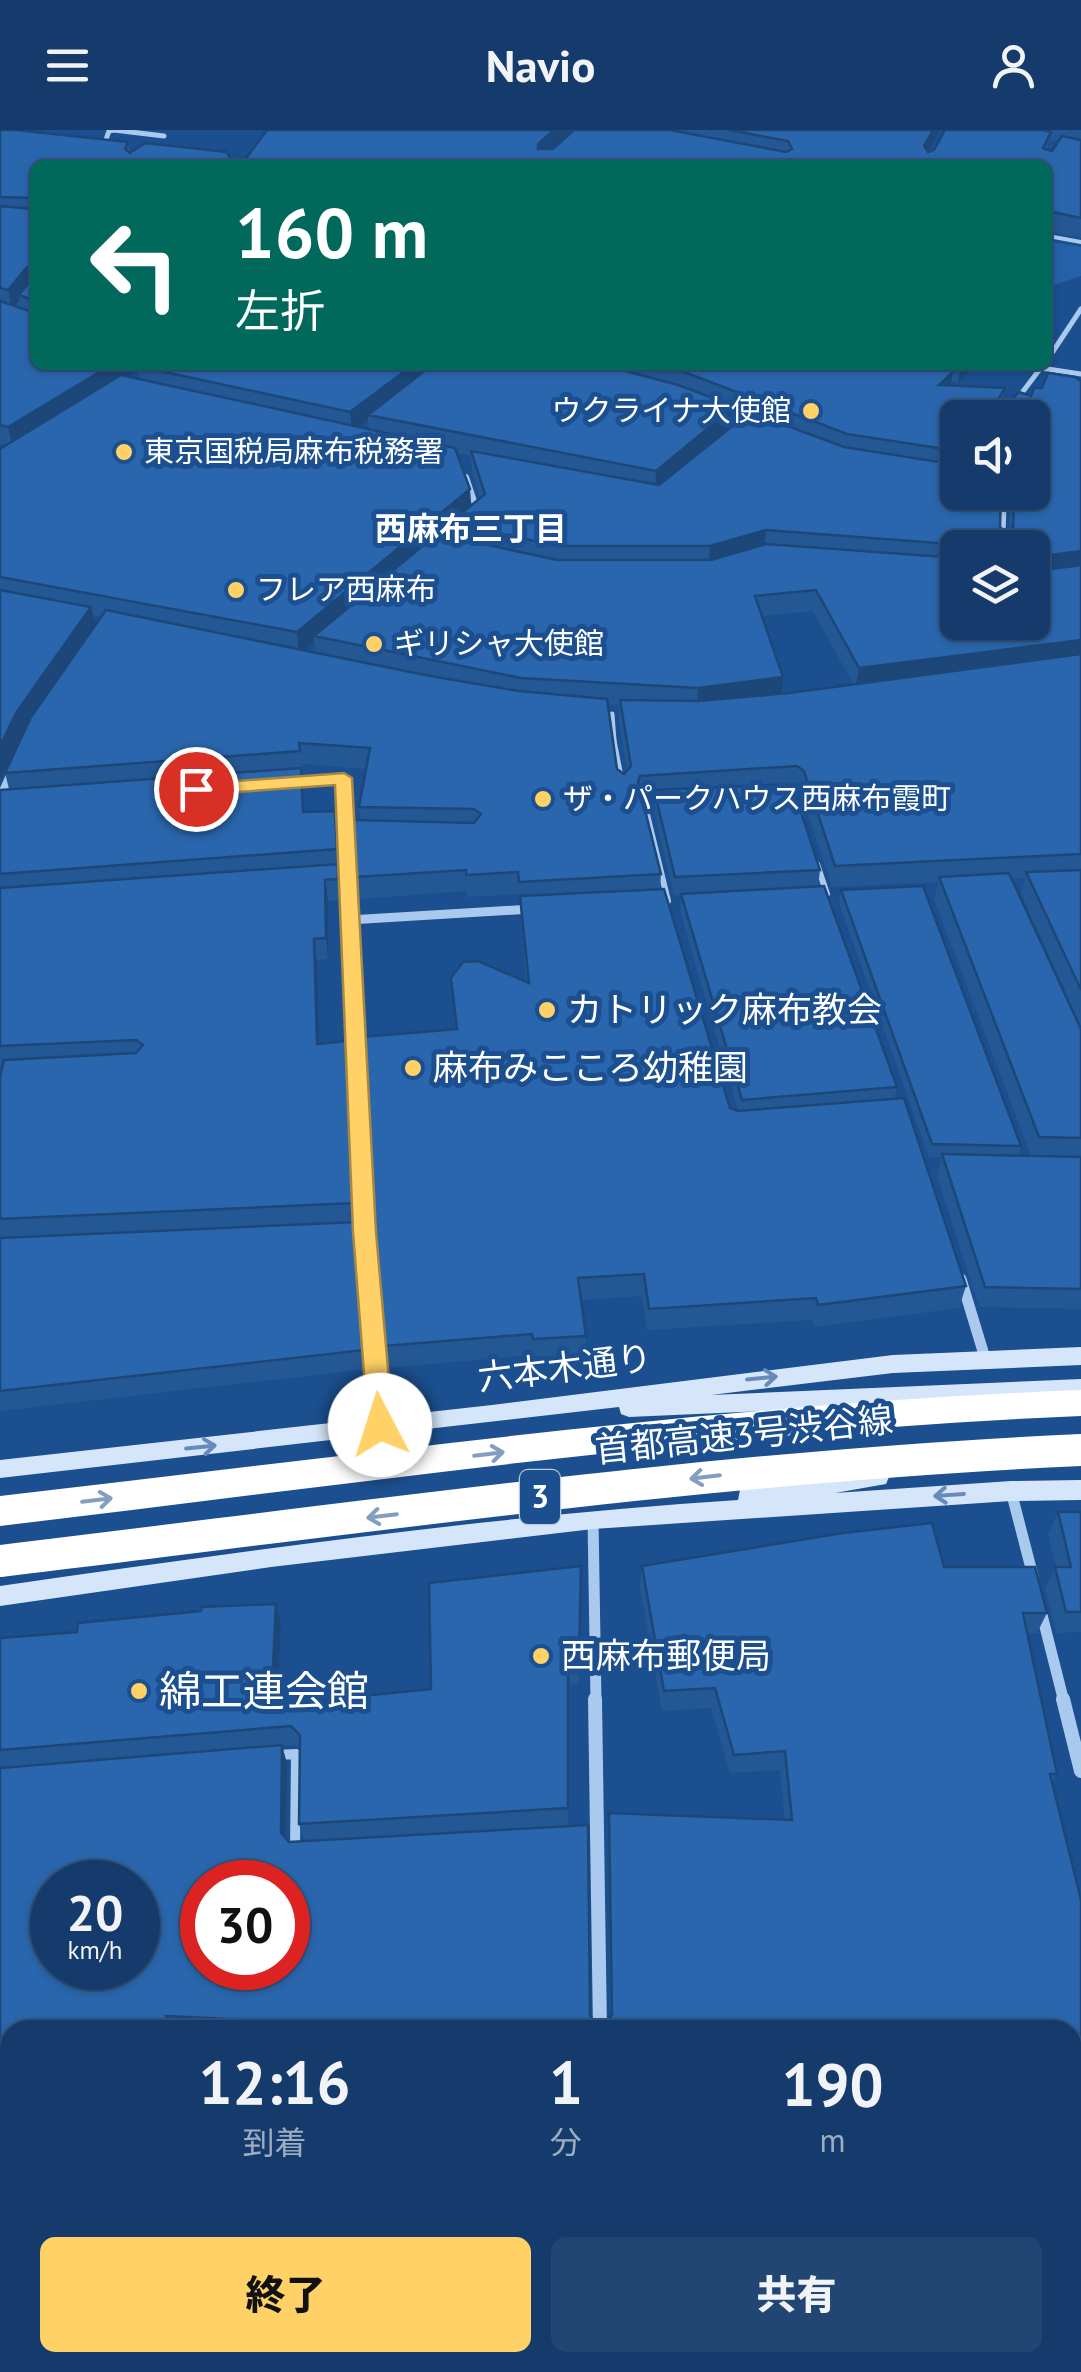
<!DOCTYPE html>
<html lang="ja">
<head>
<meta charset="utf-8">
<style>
	body { margin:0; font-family:"PT Sans","Noto Sans JP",sans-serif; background:#214673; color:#f1f3f6; height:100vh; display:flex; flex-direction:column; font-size:38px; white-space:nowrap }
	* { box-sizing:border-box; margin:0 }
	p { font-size:32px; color:#9dadc1 }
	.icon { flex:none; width:55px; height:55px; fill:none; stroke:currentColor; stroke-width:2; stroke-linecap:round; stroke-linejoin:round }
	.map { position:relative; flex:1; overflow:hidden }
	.panel { position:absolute; left:0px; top:1890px; width:1082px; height:352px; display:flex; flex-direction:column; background:#143b6b; border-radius:30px 30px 0 0; box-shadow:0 2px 8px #0004,0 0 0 2px #33557e }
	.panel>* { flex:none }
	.top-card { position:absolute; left:30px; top:30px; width:1022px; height:210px; border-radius:15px; box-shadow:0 2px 8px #0004,0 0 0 2px #33557e; background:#00695c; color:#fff; overflow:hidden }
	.tools { position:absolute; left:940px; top:270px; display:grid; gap:20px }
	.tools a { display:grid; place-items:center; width:110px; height:110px; border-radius:15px; background:#143b6b; box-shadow:0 2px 8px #0004,0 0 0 2px #33557e; font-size:50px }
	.speed { position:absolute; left:30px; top:1730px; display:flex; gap:20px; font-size:50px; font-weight:700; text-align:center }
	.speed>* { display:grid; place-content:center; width:130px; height:130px; border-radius:50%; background:#143b6b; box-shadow:0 2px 8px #0004,0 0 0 2px #33557e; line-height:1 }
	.speed small { font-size:25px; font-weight:400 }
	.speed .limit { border:15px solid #d22; background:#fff; color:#111 }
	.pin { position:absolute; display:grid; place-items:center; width:85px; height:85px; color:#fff; margin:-42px; border:5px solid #fff; border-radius:50%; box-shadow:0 2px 10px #0007 }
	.me { position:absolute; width:110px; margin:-55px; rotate:355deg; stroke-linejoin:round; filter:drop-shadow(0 0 8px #0008) }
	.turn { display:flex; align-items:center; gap:35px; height:210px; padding:0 40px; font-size:45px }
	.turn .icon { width:130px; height:130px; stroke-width:2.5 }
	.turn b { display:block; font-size:70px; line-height:85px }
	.eta { display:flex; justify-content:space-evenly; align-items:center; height:170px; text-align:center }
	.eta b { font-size:60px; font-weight:800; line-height:70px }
	.cta { display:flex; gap:20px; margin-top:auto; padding:20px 40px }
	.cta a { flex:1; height:115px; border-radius:15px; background:#ffd166; color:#111; font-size:40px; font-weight:800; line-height:115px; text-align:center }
	.cta a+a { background:#214673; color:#f1f3f6 }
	header { display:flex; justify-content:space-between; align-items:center; height:130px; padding:0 40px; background:#143b6b; font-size:45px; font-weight:800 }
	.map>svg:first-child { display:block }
</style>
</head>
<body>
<header><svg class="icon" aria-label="menu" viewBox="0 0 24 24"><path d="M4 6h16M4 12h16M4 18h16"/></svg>Navio<svg class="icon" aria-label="person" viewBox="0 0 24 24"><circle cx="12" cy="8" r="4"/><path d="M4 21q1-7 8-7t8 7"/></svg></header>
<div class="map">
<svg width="1081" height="2242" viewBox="0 0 1081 2242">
	<rect width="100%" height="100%" fill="#1b4f8f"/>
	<path fill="#2461a8" d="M1048,111l33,6v29l-33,11z"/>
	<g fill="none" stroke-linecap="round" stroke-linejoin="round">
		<path stroke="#a9c9ee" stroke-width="4" d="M1048,106l33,6
			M1029,235l12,3"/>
		<path stroke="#a9c9ee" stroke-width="5" d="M612,584l2,27"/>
		<path stroke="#a9c9ee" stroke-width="6" d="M613,608l8,41
			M663,671l-19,1 24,99
			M817,734l10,30"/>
		<path stroke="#a9c9ee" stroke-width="10" d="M276,1625l20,-1 -1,96"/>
		<path stroke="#a9c9ee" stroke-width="5" d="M103,18l6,-17 5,-1 50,6"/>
		<path stroke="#a9c9ee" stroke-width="5" d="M1048,229l33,-50
			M1041,238l40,6
			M1015,272l28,-37"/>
		<path stroke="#a9c9ee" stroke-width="6" d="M1002,288l15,-19
			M466,347l12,36
			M1002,418l2,-56"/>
		<path stroke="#a9c9ee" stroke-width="9" d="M292,652l51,-4 19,389
			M0,669l12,-27
			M349,790l182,-11"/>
		<path stroke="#a9c9ee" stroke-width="11" d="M362,1034l19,261
			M961,1149l24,79
			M1011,1361l22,85
			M593,1389l3,183
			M1040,1477l24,95"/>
		<path stroke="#a9c9ee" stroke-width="14" d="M595,1569l5,331
			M1063,1569l18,72
			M1072,1986h9
			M598,2232v10"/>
		<path fill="#d6e6fa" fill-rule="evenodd" d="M1081,1217v18l-188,8 -182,22 370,-16v18l-452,20 -8,-3 -2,-7 -619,71v-18l492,-55 401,-50z
			M878,1338l8,2 3,7 -3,7 -51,9 176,-12 70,-1v20l-70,1 -418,28 -322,38 -271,39v-20c245,-35 491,-70 738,-86l2,-10 8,-3z"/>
		<path fill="#fff" fill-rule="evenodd" d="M1081,1260v26c-362,15 -721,67 -1081,110v-30c360,-41 719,-92 1081,-106z"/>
		<path stroke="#fff" stroke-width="32" d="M0,1431c360,-43 719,-95 1081,-111"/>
	</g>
	<path fill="#245895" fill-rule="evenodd" d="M0,0l128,12 2,11 97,-1 -192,13v200h941l-18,18 -7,-2 -1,5 55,2 -3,13 4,4 25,-9 11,-8 39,-7v646l-60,-133 4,-16 -14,1 70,150v280l-102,-2 -42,-131 4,-19h-12l-90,-254 2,-13 180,256 -3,10h13l-97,-257 4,-17 -106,5 -31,-94 -7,-5 26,82 -2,17 79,200 -2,11 71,188 -7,22 -145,19 -2,-7 -165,10 -5,-34 -61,4 5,36 -1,22 -52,3 -1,-6 -146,13 -2,-22 72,-317 -5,-51 75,4 -6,-79h-1l-1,-9 -51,3v-6l-110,8 -2,-22 6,-56 -2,-14 7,-38 -64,-5 2,48 31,-1 3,22 3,67 -13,1v58l-11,1 2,84 27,-3 3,21 7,161 12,146 -368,42v-334l2,-11h-2v-276l9,-1 -4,-16 21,-45 -26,52v-331l6,-4 -6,-1zM138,241l1,8 -11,-2zM734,282l10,4 -11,9zM958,288h74v74h-21l-2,40 -2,2 -49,-42zM368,290l1,10 -11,-3zM457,323l14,3 1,16 8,26 -9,8 -1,-17zM450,397l1,10 -10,-2zM958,418h74l-74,74zM813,481l40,73 -72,9 -19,-77zM93,485l8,2 -6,9zM314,511l2,12 -13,-3zM608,574l11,1v16l8,50 -3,3 -7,-5zM653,666v12l21,87h7l-1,16 58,200 -8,-3 -70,-219 1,-15 -19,-77z
		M574,0h366l-12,22 6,-2 11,-20h136v108l-33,-7v-66h-807zM1049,10l9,2 -6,9 -5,-1z
		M1058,1382h23v120l-25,1 -11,-45 11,-21 -8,-33z
		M581,1436l-2,118 -11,1v141l22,189 5,9 7,2 8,-9 -2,-186 1,-18 176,7 -5,-50 -50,3 -19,-65 -49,3 -22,-124 2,-21 302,1 103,46 -10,20h-10l30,141 -5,8 29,118v188h-9v-58h-1062v145l-8,-90 4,-5h-6v-442l281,-13 -4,79 154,-15zM296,1615l4,4 -1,75 5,17 -15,1 -3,-3 1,-75 -5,-18z"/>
	<path fill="#1d4779" d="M554,0h19l-35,32v-18z
		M933,0h7l-19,34 3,-18z
		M1053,82l-4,18 -1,1v-17z
		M27,137h7l1,19 -16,9 1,5 -8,10 -4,-20z
		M111,235h26l1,6 -125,77 -5,-21z
		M413,235h28l-73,50v5l-16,12 -2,-20z
		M961,235h15l-18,18z
		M953,242l-4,20 -10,-7z
		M735,276l-2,21 -78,65 1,-21z
		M470,359l1,21 -21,13v4l-131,110 -5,-1v5l-15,13 -2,-22z
		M766,400l-2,21 -56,16 2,-21z
		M1081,421v16l-49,11v-17l4,-4z
		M91,477l5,21 -74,106 -22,46v-34l16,-33z
		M1081,510v18l-226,31 4,-21z
		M783,547l-2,22 -84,10 1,-21z
		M325,750l3,21v58l-2,-21z
		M314,809l3,21 3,104 -3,-20z
		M346,911l3,21 8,161 -3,-20z
		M356,1092l2,20 10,127 -3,-19z
		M276,1474l5,21 -5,99 -5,-19z
		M282,1615l5,19 -1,87 -5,-18z
		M166,1886l8,14h-7l-2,-5z
		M10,1965v80l-10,55v-81z
		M202,2232h9l-1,10h-9z"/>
	<path fill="#2a66ad" stroke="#1d4779" stroke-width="2.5" fill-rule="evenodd" d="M0,0h16l112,12 -3,7 5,4 15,-10 82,9 6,13h-198v37l-3,-4 -32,-1z
		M267,0h287l-16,14v5h15l21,-19h96l116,22 6,-3 -4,-8 -59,-11h204l-9,16 4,6 6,-2 11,-20h98l8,2 -8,16 9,3 10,-15 19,4v78l-28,-6 -5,2v-49h-807z
		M0,76l31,3 4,-3v66l-1,-5h-7l-19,23 -8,-2z
		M35,145v26l-16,-6z
		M0,171l29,10 6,-2v56h76l-103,62 -8,-2z
		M138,235h275l-63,47 -213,-46z
		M432,235h171l75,20 57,21 -79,65 -288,-56z
		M652,235h273l28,7 -14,13 66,3 -6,10 7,7 13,-13 12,4 3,-8h8l6,-15 27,4 6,4v170l-45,6 -4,4v-13h-68l-1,-3 -197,-15 -56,16h-152l-108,-23 35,-29 -14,-43 188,34 91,-73 94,35 114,18v27h43l-1,35 7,7 6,-7 2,-35h17v-74h-74v33l-111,-17 -163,-62z
		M121,245l334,73 15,41 -173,143 -297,-55v-128z
		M437,404l120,26h154l55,-16 192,14v64h74v-56l6,5 43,-6v75l-222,28 -43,-78 -61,6 28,81 -85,11 -177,-10 -207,-42z
		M0,460l91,17 -75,106 -16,33z
		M106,480l324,66 89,15 88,8 10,70 7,5 7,-8 -11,-66 79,1 90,-8 292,-39v200l-246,12 -31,-95 -7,-5 -157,10 -2,6 23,92 -142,8 -1,-10 -52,3v-5l-111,7 -3,-57 122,3 7,-9 -7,-5 -115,-2 11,-59 -71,-5 1,8 -295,22 26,-56z
		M301,638l2,44 32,-1 2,38 -337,25v-84z
		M792,654l28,86 -145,7 -21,-87z
		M338,734v15l-13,1 1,58 -12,1 3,105 29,-3 8,162 -354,16v-142l4,-17 132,-7 7,-8 -7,-5 -136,6v-158z
		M1081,740v120l-55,-118z
		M1009,743l72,156v109l-42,-1 -100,-260z
		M824,756l73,201 -155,13 -61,-206z
		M923,756l98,260 -89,-2 -91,-254z
		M664,759l66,219 8,3 166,-13 62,188 -148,19 -2,-7 -167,11 -5,-35 -66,4 8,58 -53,3 -1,-5 -148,12 -22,-309 95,-8 -6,-51 12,-16 15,-1 51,22 -9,-87z
		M942,1024l139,3v132l-96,-2z
		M356,1092l9,128 -365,41v-153z
		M1058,1382h23v100h-15l-11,-45h16z
		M932,1393l12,44h91l12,46h-24l34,161h-7l31,126v175h-9v-45h-771l-54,-2 1,-8 -82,-4 -1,9h-57v5h-98v65l-10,54v-64h2l6,-9 -4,-9 -4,-1v-298l282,-23 -1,88 8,9 299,-17 2,190 5,9 7,2 10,-11 -3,-202 183,7 -7,-69 -51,4 -19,-67 -51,3 -22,-125 201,-33zM52,1752h86v86h-86zM202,1752h86v86h-86z
		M581,1436l-2,98 -11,1v143l-269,16 1,-89 -9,-9 -291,24v-112l77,-6 1,-9 123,-12 1,-4 74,-3 -5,101 160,-16 -2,-106z
		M1072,2020h9v222h-475l3,-3 1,-7h462z
		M0,2212h10v20h192l-1,10h-201z
		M381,2232h208l4,10h-212z"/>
	<defs><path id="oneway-shaft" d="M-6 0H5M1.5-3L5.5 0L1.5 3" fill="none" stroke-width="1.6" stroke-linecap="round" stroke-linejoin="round" transform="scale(2.5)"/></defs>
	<g stroke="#668bba">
		<use href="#oneway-shaft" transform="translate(762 1248) rotate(-6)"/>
		<use href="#oneway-shaft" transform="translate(201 1317) rotate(-6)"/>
		<use href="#oneway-shaft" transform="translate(949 1365) rotate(176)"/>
	</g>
	<g stroke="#829ec1">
		<use href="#oneway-shaft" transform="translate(489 1324) rotate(-7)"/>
		<use href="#oneway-shaft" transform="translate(705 1347) rotate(173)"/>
		<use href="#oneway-shaft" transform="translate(97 1370) rotate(-7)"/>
		<use href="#oneway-shaft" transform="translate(382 1386) rotate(173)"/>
	</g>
	<path fill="#ffd166" stroke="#a68842" stroke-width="2.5" d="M344,643l8,5 24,454 17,193 -4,7 -9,3 -8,-3 -4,-7 -15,-193 -18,-447 -139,10 -8,-6 8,-5z"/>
	<g fill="#ffd166" stroke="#1b4f8f" stroke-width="4">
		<circle cx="811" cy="281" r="10"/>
		<circle cx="124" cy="322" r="10"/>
		<circle cx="236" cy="460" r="10"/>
		<circle cx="374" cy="514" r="10"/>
		<circle cx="543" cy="669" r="10"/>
		<circle cx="547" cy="880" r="10"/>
		<circle cx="413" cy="938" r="10"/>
		<circle cx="541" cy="1526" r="10"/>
		<circle cx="139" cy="1561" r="10"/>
	</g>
	<g text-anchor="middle" stroke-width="10" stroke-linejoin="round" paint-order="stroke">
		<g font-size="30" fill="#fff" stroke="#1b4f8f" text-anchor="start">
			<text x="791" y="291" text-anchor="end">ウクライナ大使館</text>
			<text x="144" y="332">東京国税局麻布税務署</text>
			<text x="256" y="470">フレア西麻布</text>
			<text x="394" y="524">ギリシャ大使館</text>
			<text x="563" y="679">ザ・パークハウス西麻布霞町</text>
		</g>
		<g font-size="32" font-weight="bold" fill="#fff" stroke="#1b4f8f">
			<text x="471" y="410">西麻布三丁目</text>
		</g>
		<rect fill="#1b4f8f" stroke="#bbcadd" stroke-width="2.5" x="520" y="1340" width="40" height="54" rx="8"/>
		<g font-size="32" font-weight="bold" fill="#fff">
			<text x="540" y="1378">3</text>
		</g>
		<g font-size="35" fill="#fff" stroke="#1b4f8f" text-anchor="start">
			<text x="567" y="892">カトリック麻布教会</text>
			<text x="433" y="950">麻布みこころ幼稚園</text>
			<text x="561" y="1538">西麻布郵便局</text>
		</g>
		<g font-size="35" fill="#fff" stroke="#1b4f8f">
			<text transform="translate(565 1238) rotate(-7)" y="12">六本木通り</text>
			<text transform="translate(744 1305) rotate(-6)" y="12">首都高速3号渋谷線</text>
		</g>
		<g font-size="42" fill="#fff" stroke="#1b4f8f" text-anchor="start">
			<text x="159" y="1576">綿工連会館</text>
		</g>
	</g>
</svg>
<div class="tools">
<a><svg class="icon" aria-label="sound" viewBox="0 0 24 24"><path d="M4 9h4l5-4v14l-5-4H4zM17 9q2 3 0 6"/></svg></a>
<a><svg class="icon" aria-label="layers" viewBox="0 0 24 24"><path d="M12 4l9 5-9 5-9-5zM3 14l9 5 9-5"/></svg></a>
</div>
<div class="speed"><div>20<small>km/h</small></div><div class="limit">30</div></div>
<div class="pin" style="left:196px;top:659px;background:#d93025"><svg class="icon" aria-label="arrive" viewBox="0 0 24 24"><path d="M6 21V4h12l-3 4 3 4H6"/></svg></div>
<svg class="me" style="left:380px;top:1295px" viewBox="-20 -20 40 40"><circle r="19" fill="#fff"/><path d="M0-13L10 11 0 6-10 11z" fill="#ffd166"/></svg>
<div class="top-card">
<div class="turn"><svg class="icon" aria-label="left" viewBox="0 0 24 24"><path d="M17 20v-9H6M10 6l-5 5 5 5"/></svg><div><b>160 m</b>左折</div></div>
</div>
<section class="panel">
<div class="eta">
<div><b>12:16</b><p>到着</p></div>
<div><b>1</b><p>分</p></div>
<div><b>190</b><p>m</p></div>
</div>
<div class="cta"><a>終了</a><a>共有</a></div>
</section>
</div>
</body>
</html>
